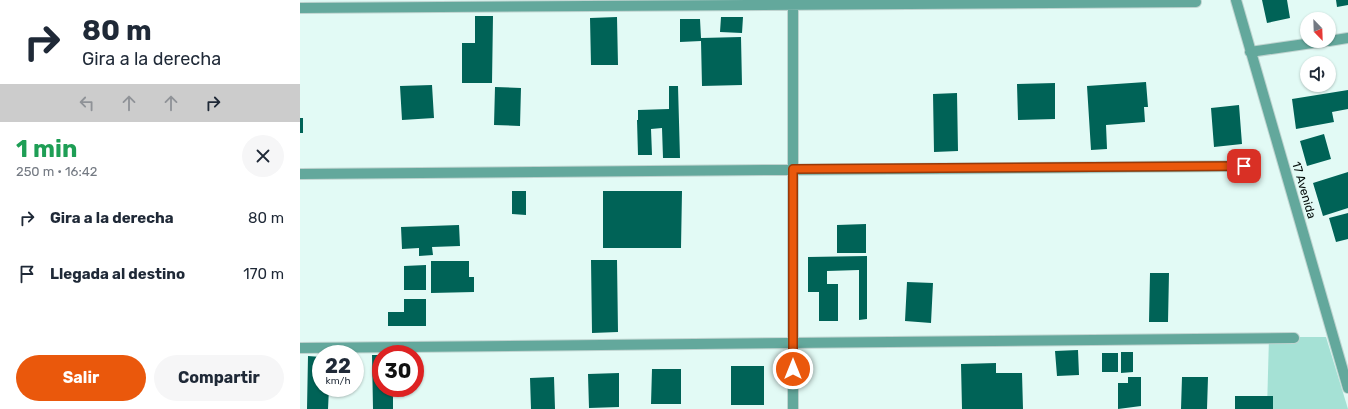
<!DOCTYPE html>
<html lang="es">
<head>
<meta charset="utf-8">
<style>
	body { margin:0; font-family:Rubik,sans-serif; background:#f6f6f7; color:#1f2937; height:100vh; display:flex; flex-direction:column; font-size:15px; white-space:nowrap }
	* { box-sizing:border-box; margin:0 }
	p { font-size:13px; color:#747a83 }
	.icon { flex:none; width:22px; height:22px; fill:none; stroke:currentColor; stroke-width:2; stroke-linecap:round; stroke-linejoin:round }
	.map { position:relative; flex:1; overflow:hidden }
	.side { display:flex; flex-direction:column; background:#fff; width:300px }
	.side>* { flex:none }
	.guide { background:#fff; color:#1f2937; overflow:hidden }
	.needle { width:26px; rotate:157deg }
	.fabs { position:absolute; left:1000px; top:12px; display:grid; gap:8px }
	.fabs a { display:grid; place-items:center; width:36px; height:36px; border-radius:50%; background:#fff; box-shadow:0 1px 3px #0004; font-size:20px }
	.speed { position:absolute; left:12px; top:345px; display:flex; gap:8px; font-size:20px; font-weight:700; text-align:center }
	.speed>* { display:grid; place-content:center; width:52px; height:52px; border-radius:50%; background:#fff; box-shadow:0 1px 3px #0004; line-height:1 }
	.speed small { font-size:10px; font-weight:400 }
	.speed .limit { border:6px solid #d22; background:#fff; color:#111 }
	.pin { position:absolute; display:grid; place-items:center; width:34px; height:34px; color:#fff; margin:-17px; border-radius:8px; box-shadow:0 2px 6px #0006 }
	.me { position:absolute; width:44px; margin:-22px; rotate:0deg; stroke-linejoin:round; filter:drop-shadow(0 0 3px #0008) }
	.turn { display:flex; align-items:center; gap:14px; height:84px; padding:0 16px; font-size:18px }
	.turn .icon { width:52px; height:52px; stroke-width:2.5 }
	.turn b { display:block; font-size:28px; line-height:34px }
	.lanes { display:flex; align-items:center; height:38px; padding:0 16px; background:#0003; justify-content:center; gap:20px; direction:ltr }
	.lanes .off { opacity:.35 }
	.round { display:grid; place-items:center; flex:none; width:42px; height:42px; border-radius:21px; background:#f6f6f7 }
	.summary { display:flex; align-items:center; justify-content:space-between; height:68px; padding:0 16px }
	h1 { font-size:24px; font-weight:700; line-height:30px; color:#1e9e55 }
	.action { display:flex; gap:8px; margin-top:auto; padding:8px 16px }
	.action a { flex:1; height:46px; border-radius:24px; background:#ea580c; color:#fff; font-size:16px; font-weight:700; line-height:46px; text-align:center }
	.action a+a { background:#f6f6f7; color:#1f2937 }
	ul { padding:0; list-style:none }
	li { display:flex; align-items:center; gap:12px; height:56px; padding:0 16px }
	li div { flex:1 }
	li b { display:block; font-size:15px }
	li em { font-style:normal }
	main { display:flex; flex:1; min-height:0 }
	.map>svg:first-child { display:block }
</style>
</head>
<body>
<main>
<section class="side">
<div class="guide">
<div class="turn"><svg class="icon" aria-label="right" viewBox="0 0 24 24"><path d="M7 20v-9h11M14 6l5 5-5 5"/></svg><div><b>80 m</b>Gira a la derecha</div></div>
<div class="lanes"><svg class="icon off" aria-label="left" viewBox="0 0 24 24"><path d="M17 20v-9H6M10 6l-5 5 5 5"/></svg><svg class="icon off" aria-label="ahead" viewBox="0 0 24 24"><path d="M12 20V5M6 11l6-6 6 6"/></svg><svg class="icon off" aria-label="ahead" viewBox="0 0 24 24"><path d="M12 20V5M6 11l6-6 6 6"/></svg><svg class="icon" aria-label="right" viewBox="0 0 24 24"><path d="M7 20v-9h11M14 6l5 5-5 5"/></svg></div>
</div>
<div class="summary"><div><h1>1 min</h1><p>250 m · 16:42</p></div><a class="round"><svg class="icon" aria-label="close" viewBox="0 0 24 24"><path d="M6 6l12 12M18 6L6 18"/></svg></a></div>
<ul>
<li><svg class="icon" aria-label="right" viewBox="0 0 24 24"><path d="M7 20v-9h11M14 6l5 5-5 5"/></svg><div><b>Gira a la derecha</b></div><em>80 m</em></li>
<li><svg class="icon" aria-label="arrive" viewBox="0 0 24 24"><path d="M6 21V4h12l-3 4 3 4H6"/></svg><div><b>Llegada al destino</b></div><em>170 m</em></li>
</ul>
<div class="action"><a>Salir</a><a>Compartir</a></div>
</section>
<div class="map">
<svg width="1048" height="409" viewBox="0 0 1048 409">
	<rect width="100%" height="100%" fill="#e2faf5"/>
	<path fill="#a5e1d5" d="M969,337h57l22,72h-81z"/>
	<path fill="#006357" d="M962,0h25l3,18 -23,5z
		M1036,0h12v5l-11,2z
		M175,16h18l-1,67h-30v-40h13z
		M317,17l1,48h-27l-1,-47z
		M421,17h22l-1,16 -22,-1z
		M380,19h20l1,19 40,-1 1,48 -40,1 -1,-45 -21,1z
		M846,82l2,25h-4l1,15 -39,3 1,24 -16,1 -4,-64z
		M755,83v36l-37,1 -1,-36z
		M132,85l2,33 -32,2 -2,-34z
		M369,86h9l2,72h-17l-1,-30 -11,1 1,26h-14l-1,-35h1v-10l31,-1z
		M195,87l26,1 -1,38 -26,-1z
		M1048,90v19l-16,3 2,10 -38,7 -4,-30z
		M657,93l1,58 -24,1 -1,-58z
		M939,105l3,39 -28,3 -3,-39z
		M0,118h3v15h-3z
		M1024,134l7,25 -24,7 -7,-25z
		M1048,172v36l-25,8 -10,-33z
		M212,191h14v24l-14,-1z
		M303,191h79l-1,57h-78z
		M1048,213v26l-12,3 -7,-24z
		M566,224v29h-29v-28z
		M159,225l1,21 -28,1 1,8 -14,1v-8l-17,1 -1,-22z
		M567,256v63l-8,1v-50l-32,1v13h11v37h-19v-29h-11v-35z
		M291,260h26l1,72 -26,1z
		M131,261h38v16h5v15l-43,1z
		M126,265v25h-22v-24z
		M850,273h19l-1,49h-19z
		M607,282l26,1 -2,40 -26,-2z
		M104,299h22v27h-38v-14h16z
		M778,350l1,25 -22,1 -2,-25z
		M821,352h12v20l-12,1z
		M802,353h16v19h-16z
		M72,355h9v33h12v21h-20z
		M8,356l13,1v31h8l-1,21h-21z
		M696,363v10h26l1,36h-61l-1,-45z
		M431,366h33v39h-33z
		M352,369h29v35h-30z
		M319,373v34l-30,1 -1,-34z
		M254,377l1,32h-24l-1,-31z
		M828,377h13v29l-23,3v-26h10z
		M882,377h26l-1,32h-26z
		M935,396h38v13h-38z"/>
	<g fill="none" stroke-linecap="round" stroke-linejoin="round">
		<defs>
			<path id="minor" d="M493,0v409
				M936,0l112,388
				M0,8l896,-6
				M1029,41l19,-3
				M950,52l76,-11
				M0,174l944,-8
				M0,348l994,-10"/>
		</defs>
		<use href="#minor" stroke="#bfd4d0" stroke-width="12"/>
		<use href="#minor" stroke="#63a89c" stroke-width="10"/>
	</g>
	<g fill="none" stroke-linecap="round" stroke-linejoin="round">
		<defs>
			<path id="route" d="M493,369v-200l451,-3"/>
		</defs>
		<use href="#route" stroke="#983908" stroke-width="10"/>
		<use href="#route" stroke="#ea580c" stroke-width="7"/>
	</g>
	<g text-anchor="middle" stroke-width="4" stroke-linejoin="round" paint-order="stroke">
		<g font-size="12" fill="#070f0d" stroke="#e2faf5">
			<text transform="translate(1004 190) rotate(74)" y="4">17 Avenida</text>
		</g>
	</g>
</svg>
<div class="fabs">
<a><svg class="needle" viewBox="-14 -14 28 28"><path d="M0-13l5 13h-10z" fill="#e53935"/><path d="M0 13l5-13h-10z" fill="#747a83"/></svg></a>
<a><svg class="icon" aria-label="sound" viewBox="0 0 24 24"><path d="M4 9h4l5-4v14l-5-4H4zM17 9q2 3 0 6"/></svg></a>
</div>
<div class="speed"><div>22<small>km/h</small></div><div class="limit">30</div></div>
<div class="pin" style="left:944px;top:166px;background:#d93025"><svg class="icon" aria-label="arrive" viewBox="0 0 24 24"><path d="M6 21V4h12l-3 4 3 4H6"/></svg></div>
<svg class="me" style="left:493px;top:369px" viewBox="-20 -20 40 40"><circle r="17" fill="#ea580c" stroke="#fff" stroke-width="3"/><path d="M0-11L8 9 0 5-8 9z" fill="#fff"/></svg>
</div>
</main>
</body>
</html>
